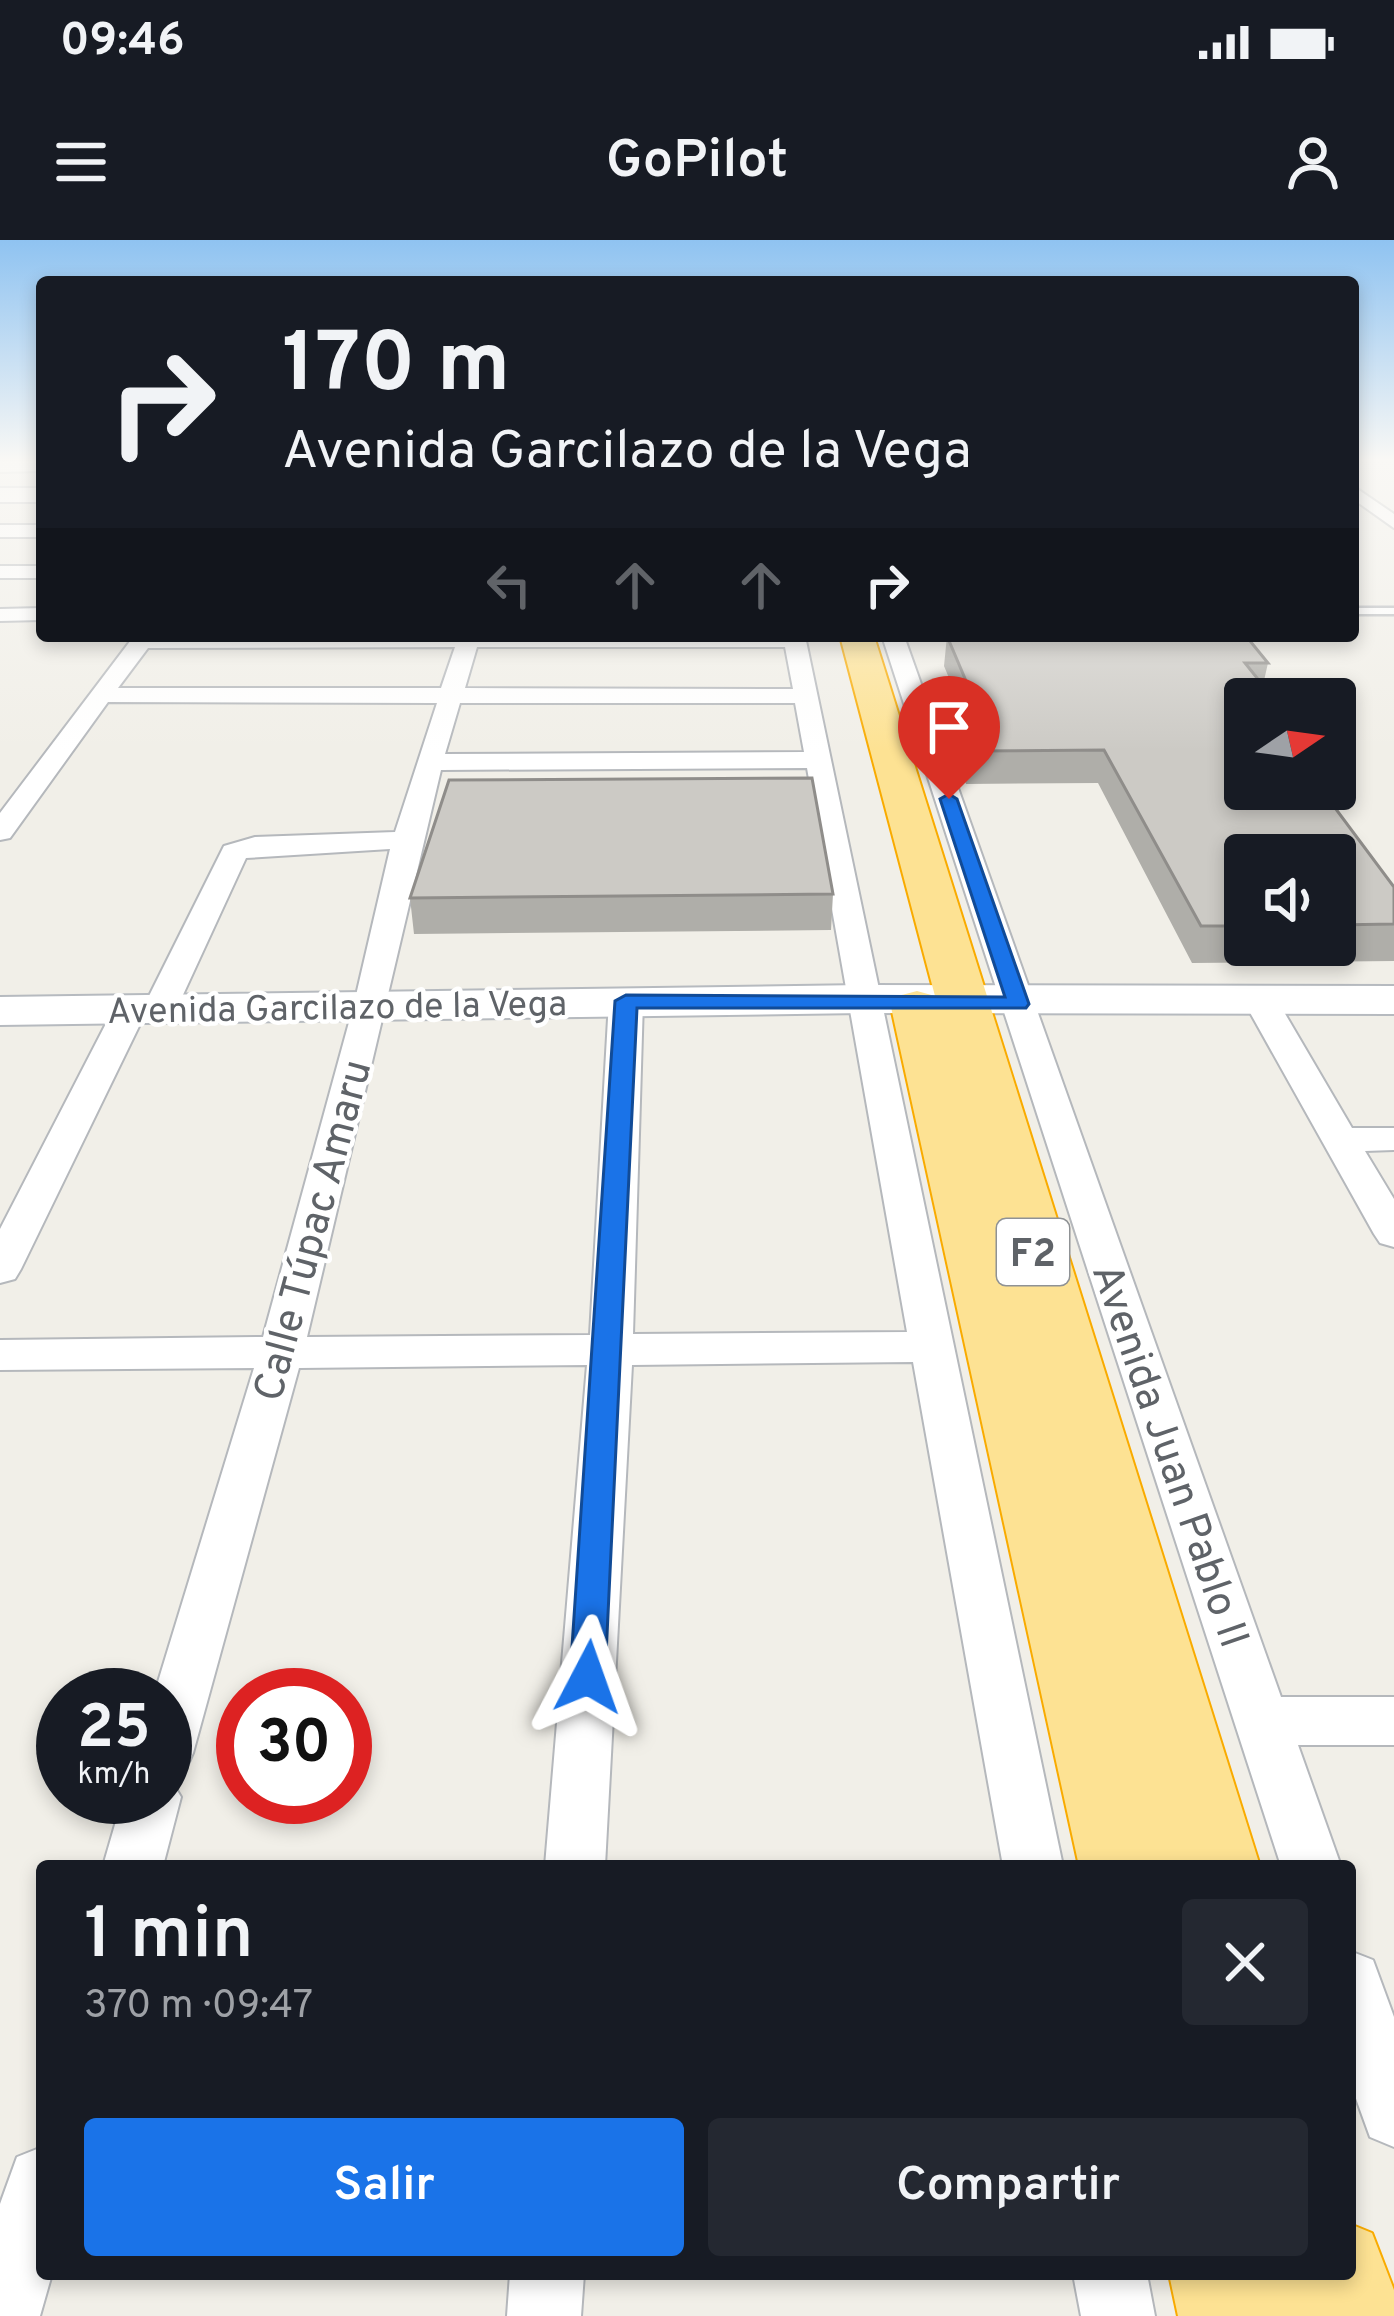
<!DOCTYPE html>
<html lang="es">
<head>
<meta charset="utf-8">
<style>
	body { margin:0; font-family:Overpass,sans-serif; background:#242831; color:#f1f3f6; height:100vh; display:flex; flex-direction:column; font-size:45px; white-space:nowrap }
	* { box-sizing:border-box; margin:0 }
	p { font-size:39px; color:#9ea1a6 }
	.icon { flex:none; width:66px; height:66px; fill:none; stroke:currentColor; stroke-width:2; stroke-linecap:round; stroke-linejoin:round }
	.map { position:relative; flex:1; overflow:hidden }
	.panel { position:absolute; left:36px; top:1620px; width:1320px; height:420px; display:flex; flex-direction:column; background:#171b24; border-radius:12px; box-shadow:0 6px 18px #0003 }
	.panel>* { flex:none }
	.guide { position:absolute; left:36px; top:36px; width:1323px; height:366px; border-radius:12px; box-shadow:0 6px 18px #0003; background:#171b24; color:#f1f3f6; overflow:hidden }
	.needle { width:78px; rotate:77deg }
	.fabs { position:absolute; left:1224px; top:438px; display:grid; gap:24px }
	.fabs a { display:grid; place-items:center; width:132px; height:132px; border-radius:12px; background:#171b24; box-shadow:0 6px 18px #0003; font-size:60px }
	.speed { position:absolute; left:36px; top:1428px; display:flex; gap:24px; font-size:60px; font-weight:700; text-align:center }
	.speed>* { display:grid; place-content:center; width:156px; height:156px; border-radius:50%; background:#171b24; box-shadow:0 6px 18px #0003; line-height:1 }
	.speed small { font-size:30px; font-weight:400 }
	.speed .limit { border:18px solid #d22; background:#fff; color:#111 }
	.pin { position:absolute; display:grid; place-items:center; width:102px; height:102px; color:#fff; margin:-123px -51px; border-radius:50% 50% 50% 0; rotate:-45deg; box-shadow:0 0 12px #0007 }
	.pin .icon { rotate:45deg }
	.me { position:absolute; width:132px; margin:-66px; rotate:4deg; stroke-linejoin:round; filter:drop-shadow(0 0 9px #0008) }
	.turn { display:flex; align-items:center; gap:42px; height:252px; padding:0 48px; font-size:54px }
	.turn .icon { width:156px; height:156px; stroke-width:2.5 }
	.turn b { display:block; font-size:84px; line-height:102px }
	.lanes { display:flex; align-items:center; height:114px; padding:0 48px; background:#0003; justify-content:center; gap:60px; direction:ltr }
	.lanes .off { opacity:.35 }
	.round { display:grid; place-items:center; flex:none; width:126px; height:126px; border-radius:12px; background:#242831 }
	.overview { display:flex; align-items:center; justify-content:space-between; height:204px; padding:0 48px }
	h1 { font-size:72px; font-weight:600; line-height:90px }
	.primary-button { display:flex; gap:24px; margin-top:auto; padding:24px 48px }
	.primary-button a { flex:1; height:138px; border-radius:12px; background:#1a73e8; color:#fff; font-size:48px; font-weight:600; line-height:138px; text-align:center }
	.primary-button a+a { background:#242831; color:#f1f3f6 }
	.status { display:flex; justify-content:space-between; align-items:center; height:84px; padding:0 60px; background:#171b24; direction:ltr }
	.status svg { height:33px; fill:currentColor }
	header { display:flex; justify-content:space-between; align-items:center; height:156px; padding:0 48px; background:#171b24; font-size:54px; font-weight:600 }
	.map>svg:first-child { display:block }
</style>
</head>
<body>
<div class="status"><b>09:46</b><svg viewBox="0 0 49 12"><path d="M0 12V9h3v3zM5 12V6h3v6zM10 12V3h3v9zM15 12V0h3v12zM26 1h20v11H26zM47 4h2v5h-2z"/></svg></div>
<header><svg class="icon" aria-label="menu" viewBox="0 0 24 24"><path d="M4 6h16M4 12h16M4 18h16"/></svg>GoPilot<svg class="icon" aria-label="person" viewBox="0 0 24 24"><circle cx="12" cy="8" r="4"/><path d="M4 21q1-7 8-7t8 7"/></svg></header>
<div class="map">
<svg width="1394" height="2076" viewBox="0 0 1394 2076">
	<rect width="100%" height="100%" fill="#f1efe8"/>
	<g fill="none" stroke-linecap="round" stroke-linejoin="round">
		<defs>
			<path id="lane" d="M1353,368h41v6h-41z"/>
			<path id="street" d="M42,221v10l-42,1v-10z
				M1353,246l41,28v14l-41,-29z
				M0,285h42v12h-42z
				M0,326h42v12h-42z
				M42,368v12l-42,1v-12z
				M134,396h671l258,1230h-60l-90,-504 -281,3 -27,501h-60l42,-501 -288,3 -106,385 -8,18 -16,6 12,20 -18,69h-60l20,-69h42v-102h-11l100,-327 -254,2v-30l263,-3 91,-333 36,-155 -144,9 -70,152 -17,10 -14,-6 -124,255 -6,10 -15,4v-54l113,-219 17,-10 14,6 80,-160 31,-9 140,-5 42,-129 -329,-1 -98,136 -10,2v-27zM455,407l-14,41h-323l30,-40zM477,407h308l8,42 -328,-1zM460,463h335l9,49 -359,2zM807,528l100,564 -274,2 10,-333 -17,-10 -17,10 -19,334 -283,2 134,-567z
				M882,396h22l377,1061h113v48h-96l43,121h-60z
				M1260,750l17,10 75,128h42v22l-29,1 29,48v48l-14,-4 -6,-9 -131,-234z
				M1350,1711l23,9 21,57v130l-24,-10 -20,-55z
				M42,1907v127h10l-12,42h-40v-112l17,-47z
				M510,2034h74l-3,42h-74z
				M1073,2034h74l8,42h-74z"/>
			<path id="secondary" d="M0,248h42v14h-42z
				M863,745l531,1v28l-531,-1 -863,12v-28z"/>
			<path id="highway" d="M840,396h34l386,1230h-181l-188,-859 7,-11 19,-5 18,5z
				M1350,1984l22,9 22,57v26h-216l-9,-42h181z"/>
		</defs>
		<use href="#lane" stroke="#b5b8bc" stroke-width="5"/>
		<use href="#street" stroke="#b5b8bc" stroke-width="4"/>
		<use href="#secondary" stroke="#b6babf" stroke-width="4"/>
		<use href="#highway" stroke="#f9ab00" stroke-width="4"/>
		<use href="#lane" fill="#fff" fill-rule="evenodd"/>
		<use href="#street" fill="#fff" fill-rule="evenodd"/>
		<use href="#secondary" fill="#fff" fill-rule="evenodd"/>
		<use href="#highway" fill="#fde293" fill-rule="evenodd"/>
	</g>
	<path fill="#afaea9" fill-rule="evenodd" d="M947,396l321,27 -5,22 -18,14 149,188v74l-202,2 -94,-180 -132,1 -14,-38 4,-32h8l-20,-48zM1245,615h90v90h-90z
		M833,654l-2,36 -417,4 -4,-36z"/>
	<path fill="#cccac5" stroke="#8f8d8a" stroke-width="3" d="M947,396h299l22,27h-23l29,36h-29v90h76l73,98v37l-59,1v-70h-90v71h-44l-97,-176 -134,1 -14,-37h24z
		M812,538l21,116 -423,4 39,-118z"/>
	<linearGradient id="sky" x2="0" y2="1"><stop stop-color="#8fc3f1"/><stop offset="0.43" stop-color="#f9f8f5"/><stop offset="1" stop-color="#f9f8f5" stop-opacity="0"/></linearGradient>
	<rect width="1394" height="511" fill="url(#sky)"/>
	<path fill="#1a73e8" stroke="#114b97" stroke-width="3" d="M949,554l8,5 72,205 -3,4h-389l-32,669 -5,11 -12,4 -13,-4 -5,-11 45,-676 11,-6 379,2 -65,-198z"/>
	<g text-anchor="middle" stroke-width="9" stroke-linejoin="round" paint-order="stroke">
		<g font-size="36" fill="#5f6368" stroke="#fff">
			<text transform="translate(337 766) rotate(-1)" y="13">Avenida Garcilazo de la Vega</text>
		</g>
		<rect fill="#fff" stroke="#8f9295" stroke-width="3" x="997" y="979" width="72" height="66" rx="9"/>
		<g font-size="39" font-weight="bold" fill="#5f6368">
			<text x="1033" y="1026">F2</text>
		</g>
		<g font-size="42" fill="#5f6368" stroke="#fff">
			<text transform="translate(311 990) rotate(-75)" y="15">Calle Túpac Amaru</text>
			<text transform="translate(1172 1215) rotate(71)" y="15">Avenida Juan Pablo II</text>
		</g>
	</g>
</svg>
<div class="fabs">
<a><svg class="needle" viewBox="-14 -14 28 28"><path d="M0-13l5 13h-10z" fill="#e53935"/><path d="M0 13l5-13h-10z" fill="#9ea1a6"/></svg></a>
<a><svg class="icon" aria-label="sound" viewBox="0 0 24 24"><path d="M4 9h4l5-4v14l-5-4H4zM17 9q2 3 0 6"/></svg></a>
</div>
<div class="speed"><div>25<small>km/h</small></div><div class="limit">30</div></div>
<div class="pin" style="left:949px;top:559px;background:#d93025"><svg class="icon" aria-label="arrive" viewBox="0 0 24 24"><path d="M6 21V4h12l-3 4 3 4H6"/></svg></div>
<svg class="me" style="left:588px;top:1437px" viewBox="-20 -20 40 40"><path d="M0-17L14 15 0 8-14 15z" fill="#1a73e8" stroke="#fff" stroke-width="4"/></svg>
<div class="guide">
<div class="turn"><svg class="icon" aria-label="right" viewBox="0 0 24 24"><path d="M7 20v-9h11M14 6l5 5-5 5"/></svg><div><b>170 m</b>Avenida Garcilazo de la Vega</div></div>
<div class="lanes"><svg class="icon off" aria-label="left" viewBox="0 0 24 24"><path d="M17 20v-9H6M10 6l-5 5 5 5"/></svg><svg class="icon off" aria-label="ahead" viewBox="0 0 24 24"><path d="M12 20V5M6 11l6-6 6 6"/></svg><svg class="icon off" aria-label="ahead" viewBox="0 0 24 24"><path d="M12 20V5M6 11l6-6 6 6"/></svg><svg class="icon" aria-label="right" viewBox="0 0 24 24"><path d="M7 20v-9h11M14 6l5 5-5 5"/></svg></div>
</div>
<section class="panel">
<div class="overview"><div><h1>1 min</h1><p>370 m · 09:47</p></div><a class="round"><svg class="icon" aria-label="close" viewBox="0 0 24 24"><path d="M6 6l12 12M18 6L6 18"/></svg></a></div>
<div class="primary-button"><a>Salir</a><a>Compartir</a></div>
</section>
</div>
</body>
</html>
